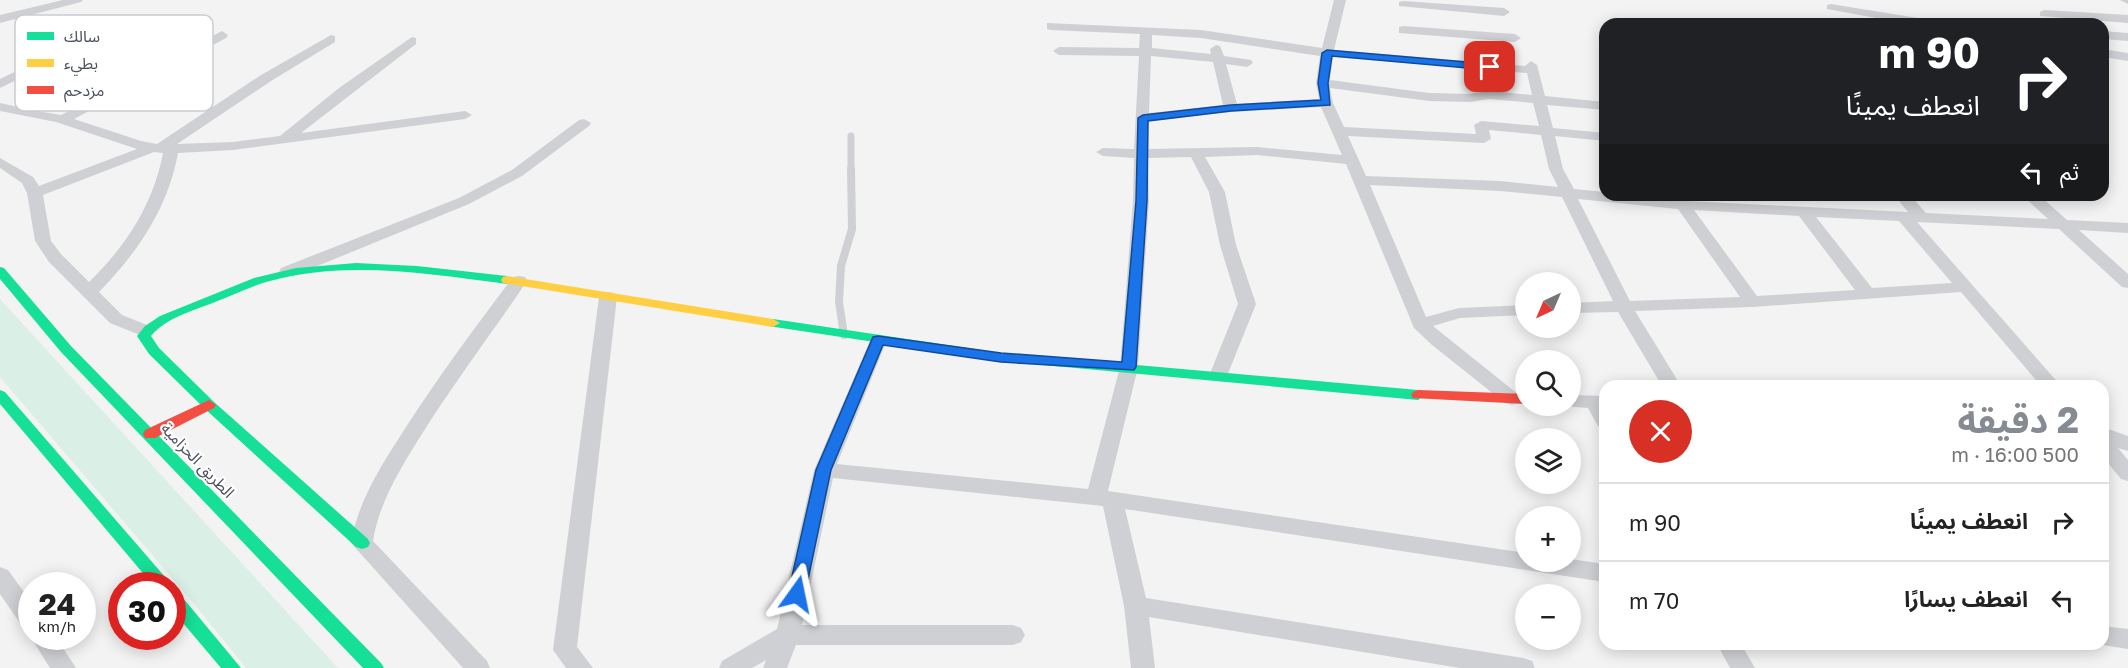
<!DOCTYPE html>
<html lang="ar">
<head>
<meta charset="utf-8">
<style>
	body { margin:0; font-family:"Golos Text","Noto Sans Arabic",sans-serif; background:#f6f6f6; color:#222; direction:rtl; height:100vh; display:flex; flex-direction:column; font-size:22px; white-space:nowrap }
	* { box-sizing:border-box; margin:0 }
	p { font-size:20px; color:#767676 }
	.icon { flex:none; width:33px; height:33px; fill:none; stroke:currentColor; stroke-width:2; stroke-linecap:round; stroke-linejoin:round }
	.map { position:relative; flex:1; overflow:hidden; direction:ltr }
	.panel { position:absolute; left:1599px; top:380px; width:510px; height:270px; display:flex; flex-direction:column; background:#fff; border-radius:18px; box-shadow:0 3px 15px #0003; direction:rtl }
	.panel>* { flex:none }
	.hud { position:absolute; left:1599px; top:18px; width:510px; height:183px; border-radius:18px; box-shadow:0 3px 15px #0003; direction:rtl; background:#202124; color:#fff; overflow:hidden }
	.needle { width:39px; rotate:224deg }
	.tools { position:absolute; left:1515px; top:272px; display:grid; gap:12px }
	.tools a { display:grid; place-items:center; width:66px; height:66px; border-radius:50%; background:#fff; box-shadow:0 3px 15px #0003; font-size:30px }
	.speed { position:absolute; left:18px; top:572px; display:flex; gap:12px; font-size:30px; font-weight:700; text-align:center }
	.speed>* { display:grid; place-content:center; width:78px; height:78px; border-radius:50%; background:#fff; box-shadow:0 3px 15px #0003; line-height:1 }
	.speed small { font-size:15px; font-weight:400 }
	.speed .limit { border:9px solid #d22; background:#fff; color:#111 }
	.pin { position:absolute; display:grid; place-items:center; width:51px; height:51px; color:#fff; margin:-26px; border-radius:12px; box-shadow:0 3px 9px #0006 }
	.me { position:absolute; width:66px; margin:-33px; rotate:12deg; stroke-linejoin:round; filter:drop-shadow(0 0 4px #0008) }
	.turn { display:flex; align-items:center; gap:21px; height:126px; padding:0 30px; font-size:27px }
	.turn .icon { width:78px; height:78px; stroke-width:2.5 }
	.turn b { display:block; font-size:42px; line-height:51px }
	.then { display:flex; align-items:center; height:57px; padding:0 30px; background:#0003; gap:12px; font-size:22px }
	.round { display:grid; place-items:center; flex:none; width:63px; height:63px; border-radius:32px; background:#f6f6f6 }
	.head { display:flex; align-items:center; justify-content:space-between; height:102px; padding:0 30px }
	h1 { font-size:36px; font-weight:700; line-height:45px; color:#868a92 }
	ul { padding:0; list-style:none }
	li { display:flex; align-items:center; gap:18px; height:78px; padding:0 30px; border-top:2px solid #e0e0e0 }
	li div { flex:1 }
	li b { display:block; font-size:22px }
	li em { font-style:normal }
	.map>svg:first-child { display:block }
</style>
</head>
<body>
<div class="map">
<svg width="2128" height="668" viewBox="0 0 2128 668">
	<rect width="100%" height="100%" fill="#f3f3f3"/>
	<path fill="#daf0e7" d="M0,299l338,369h-92l-51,-63 -195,-228z"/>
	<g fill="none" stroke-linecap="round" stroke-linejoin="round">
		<path stroke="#cfd0d3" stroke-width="7" d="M851,136v34"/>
		<path stroke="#cfd0d3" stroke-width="8" d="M844,335l-5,-33 2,-36 11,-37 -1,-60"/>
		<path fill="#cfd0d3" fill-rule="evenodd" d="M63,0h20l-2,2 -81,21v-8z
			M1334,0h12l-12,50 191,16 6,-5 6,4 8,31 60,6v8l-58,-5 6,23 52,5v8l-50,-5 8,33 11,20 31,3v3l65,4 3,-3 7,-1 7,6 221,11 -14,-17h16l16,18 122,6 -26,-24h17l28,25 61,3v10l-49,-3 49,44v14l-6,-1 -63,-58 -142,-7 144,164h-20l-80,-94 -209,15 -117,4 46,75h-19l-44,-74 -48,1v-10l43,-2 -51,-104 -62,-6 -130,-6 56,132 33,-9 67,-3v10l-66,3 -27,8 86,69 3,4 -3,4 -7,2 -7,-2 -73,-58 -18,-17 -68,-164 -89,-9 -52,2 20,35 11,53 20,59 -29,72 -2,4h-14l-2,-4 29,-72 -18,-59 -11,-53 -18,-35 -43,1 1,43 -11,166 -30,124 418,62v8h44v-2l35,5v18l-480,-73 21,89 377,60 9,3 3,7h-75l-311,-51 6,51h-24l-7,-62 -21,-100 -270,-28 -31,147h211l8,3 4,7 -4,7 -8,3h-217l-9,23h-24l3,-8 -14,8h-33l3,-7 55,-32 37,-159 58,-134h12l3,4 -50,124 251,25 32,-122 13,-166 1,-43 -31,-2 -7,-4 7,-4 31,1 5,-93 -80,-1 -6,-4 6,-4 80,1 1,-14 -89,-4 -4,-1v-6l154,7 121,18zM1152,35l49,3 119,18 -4,27 3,16 -82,5 -11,-40 21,3 6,-4 -2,-3 -27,-4 -4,-10 -4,-1 -6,4 1,5 -59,-6zM1151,56l62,6 10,43 -74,8zM1333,57l194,16 5,22 -43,-4 -19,3 -41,-1 -99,-13zM1330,88l99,13 41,1 19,-3 44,4 6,23 -58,-5 -7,4 2,9 -132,-7 -11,-24zM1321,107l21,48 -85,-8 -109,2 1,-28 82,-9zM1489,130l52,5 8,34 9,18 -58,-6 -134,-5 -18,-40 136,7 7,-4zM1578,199l100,10 62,88 -110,4zM1694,210l105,6 56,74 -98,6zM1816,217l83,4 53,62 -80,5z
			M2120,0h8v4z
			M1403,1l101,7 6,4 -6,4 -105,-10v-4z
			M1831,4l99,16 6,4h-27l-82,-15v-4z
			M2044,10l84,5v8l-88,-7v-4z
			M117,22l4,1v6l-121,59v-9z
			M187,23l4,1v6l-153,81 23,4 161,-84 6,4 -2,3 -152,81 67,22 16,3 104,-69 70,-40 4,1v6l-64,39 -94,63 56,-2 47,-6 59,-48 73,-51 4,1v6l-115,89 164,-22 7,4 -7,4 -232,31 -55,3c-10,55 -40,99 -79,139l23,23 30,12 3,4 -3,4h-12l-30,-12 -61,-61 -14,-21 -8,-48 -5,-10 -22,-15v-10l33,19 6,9 98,-37 -81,-27 -56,-11v-8l23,5zM154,152l9,1c-10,52 -37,93 -74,129l-28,-28 -10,-13 -8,-46z
			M1403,26l112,8 6,4 -6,4 -116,-9v-6z
			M2103,31l25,2v8l-25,-2z
			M2103,49l25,4v8l-25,-4z
			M584,119l7,4 -2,3 -67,50 -53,28 -176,72h-12l-2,-4 2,-4 178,-70 53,-28 67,-50z
			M519,276l6,1 2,4c-35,52 -73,102 -107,156 -20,32 -41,66 -47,104l114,120 3,7h-27l-112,-125c7,-43 32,-80 55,-116 33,-51 70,-101 107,-150z
			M608,292l6,1 3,4 -40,350 16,21h-27l-13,-18 46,-353 3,-4z
			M1570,395l35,1v32l-7,-2 -10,-18 -25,-2 7,-1z
			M2103,427l25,9v15l-10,-3 10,12v21l-7,-2 -18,-22z
			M0,567l8,3 24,33v28l-8,-2 -24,-35z
			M2103,626l25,3v20l-32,-5h7z
			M32,633v3h23l21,32h-26l-20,-32z
			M1717,644h24l14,24h-25z"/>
		<path fill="#16e098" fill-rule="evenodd" d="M356,263l61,3 90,10 6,4 -6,4c-78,-10 -159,-24 -237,-3 -19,5 -37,14 -55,21 -22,9 -48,15 -64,34l8,12 55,54 154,137 2,4 -2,4 -6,2 -6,-2 -152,-139 -55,-54 -12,-18 8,-10 15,-10 94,-38 42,-10z
			M0,267l4,1 67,78 310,317 3,5h-21l-302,-316 -61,-73z
			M773,319l228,34 417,37 7,5 -7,5 -417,-39 -233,-35 -2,-3z
			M0,390l5,2 167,193h-19l-153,-181z
			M172,590l6,2 63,76h-20l-49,-58z"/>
		<path fill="#ffcf43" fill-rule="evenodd" d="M507,276l266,43 7,4 -7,4 -270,-44 -2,-3 2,-3z"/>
		<path fill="#f24e42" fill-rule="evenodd" d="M1418,390l108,4v10l-113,-6 -2,-3 2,-3z
			M209,400l7,5 -2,3 -59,30h-10l-2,-4 2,-4z"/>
	</g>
	<path fill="#1a73e8" stroke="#114b97" stroke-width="1.5" d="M1327,50l163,14 5,3 -5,3 -158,-14 -4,27 2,22 -99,6 -83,10 -1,80 -11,166 -2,3 -133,-8 -118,-17 -52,125 -26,124 -2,4 -6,2 -7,-2 -2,-4 28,-124 57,-133 5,-1 123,17 121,9 14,-161 2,-83 5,-3 88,-10 90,-5 -3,-17 4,-30z"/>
	<g text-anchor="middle" stroke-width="4.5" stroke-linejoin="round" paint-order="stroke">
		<g font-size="16" fill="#4b515e" stroke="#fff">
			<text transform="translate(198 460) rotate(46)" y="6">الطريق الحزامية</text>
		</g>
	</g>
	<rect x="15" y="15" width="198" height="96" rx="9" fill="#fff" stroke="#c9cbcf" stroke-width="1.5"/>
	<rect x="27" y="32" width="27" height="8" fill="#16e098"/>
	<rect x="27" y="59" width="27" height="8" fill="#ffcf43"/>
	<rect x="27" y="86" width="27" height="8" fill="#f24e42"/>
	<g font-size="16" fill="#4b515e">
		<text x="64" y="42">سالك</text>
		<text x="64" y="69">بطيء</text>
		<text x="64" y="96">مزدحم</text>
	</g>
</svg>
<div class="tools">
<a><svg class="needle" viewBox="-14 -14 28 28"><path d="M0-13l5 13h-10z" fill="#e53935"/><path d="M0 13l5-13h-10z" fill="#767676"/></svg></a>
<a><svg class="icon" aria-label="search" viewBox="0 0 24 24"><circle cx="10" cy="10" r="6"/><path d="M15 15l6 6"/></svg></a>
<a><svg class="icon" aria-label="layers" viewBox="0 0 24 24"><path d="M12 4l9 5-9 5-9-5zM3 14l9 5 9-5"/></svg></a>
<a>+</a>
<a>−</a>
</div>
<div class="speed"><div>24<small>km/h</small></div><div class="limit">30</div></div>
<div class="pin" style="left:1490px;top:67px;background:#d93025"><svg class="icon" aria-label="arrive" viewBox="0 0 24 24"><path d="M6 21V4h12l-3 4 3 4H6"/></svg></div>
<svg class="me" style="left:797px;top:594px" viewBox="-20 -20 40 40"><path d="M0-17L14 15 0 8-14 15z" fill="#1a73e8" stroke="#fff" stroke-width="4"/></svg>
<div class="hud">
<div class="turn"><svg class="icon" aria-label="right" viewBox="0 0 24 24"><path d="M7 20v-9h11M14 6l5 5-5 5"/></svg><div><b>90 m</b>انعطف يمينًا</div></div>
<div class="then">ثم<svg class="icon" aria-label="left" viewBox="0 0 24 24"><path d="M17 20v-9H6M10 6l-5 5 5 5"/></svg></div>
</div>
<section class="panel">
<div class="head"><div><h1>2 دقيقة</h1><p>500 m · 16:00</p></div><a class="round" style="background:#d93025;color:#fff"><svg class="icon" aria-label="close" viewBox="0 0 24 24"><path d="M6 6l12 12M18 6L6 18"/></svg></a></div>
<ul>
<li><svg class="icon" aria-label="right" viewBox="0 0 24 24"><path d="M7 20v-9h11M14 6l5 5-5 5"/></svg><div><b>انعطف يمينًا</b></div><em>90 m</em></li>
<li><svg class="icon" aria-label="left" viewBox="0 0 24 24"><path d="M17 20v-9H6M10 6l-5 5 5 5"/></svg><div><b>انعطف يسارًا</b></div><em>70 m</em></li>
</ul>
</section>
</div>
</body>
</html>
